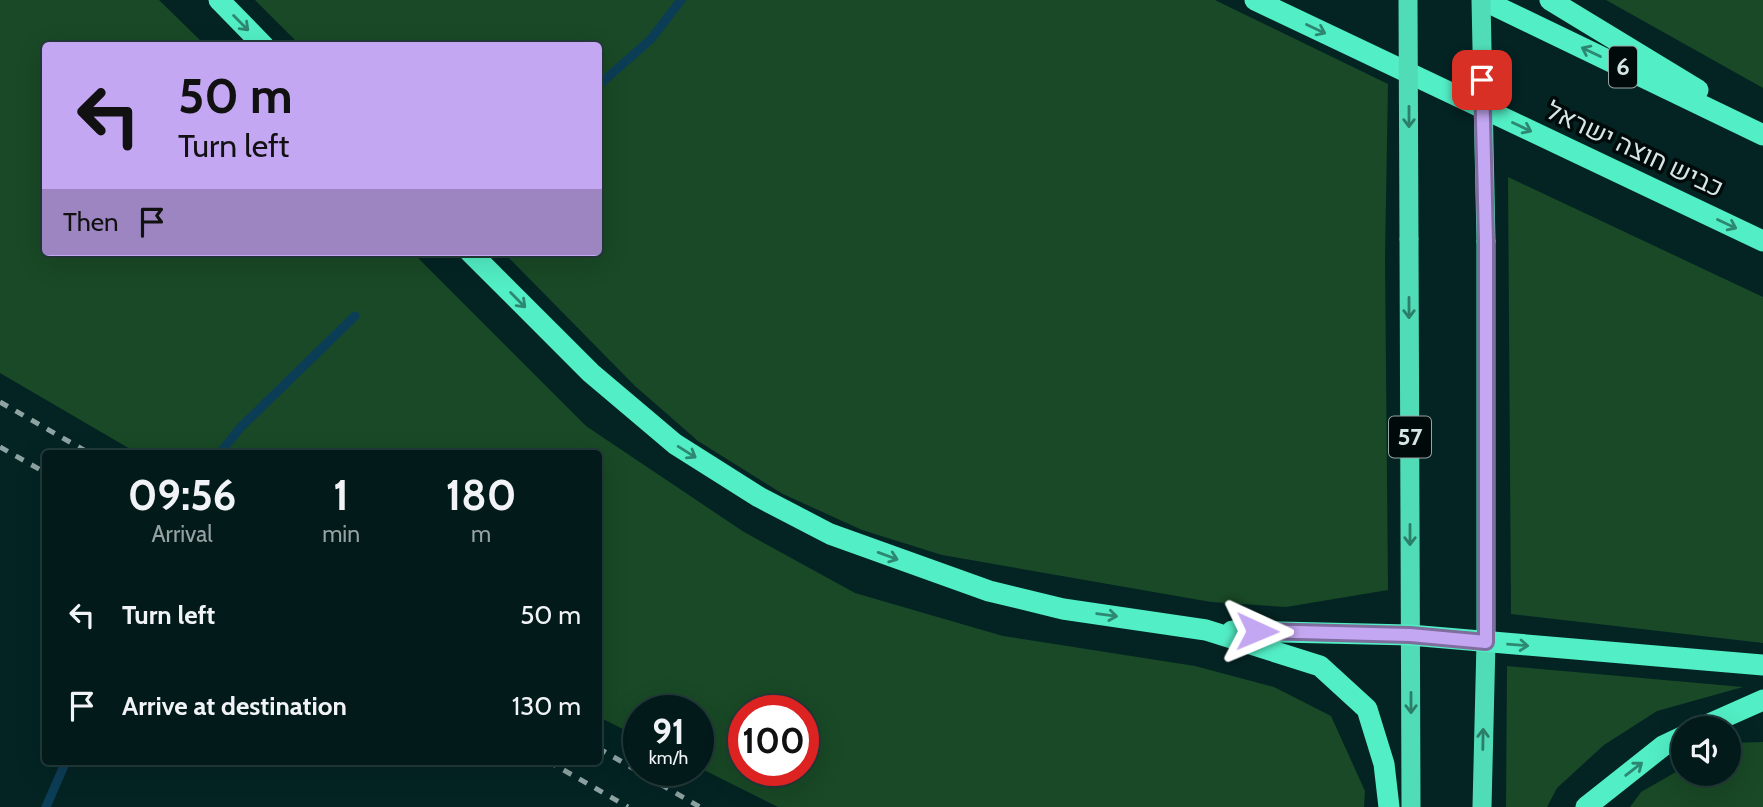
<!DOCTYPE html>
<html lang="en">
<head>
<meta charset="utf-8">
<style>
	body { margin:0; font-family:Cabin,Heebo,sans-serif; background:#102827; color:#f1f3f6; height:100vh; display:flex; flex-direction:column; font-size:26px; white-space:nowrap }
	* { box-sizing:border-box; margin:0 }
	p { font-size:23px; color:#96a1a2 }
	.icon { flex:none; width:38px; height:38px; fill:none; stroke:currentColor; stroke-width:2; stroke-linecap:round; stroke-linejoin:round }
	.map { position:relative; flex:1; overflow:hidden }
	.details { position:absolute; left:42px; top:450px; width:560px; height:315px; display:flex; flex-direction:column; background:#021b1a; border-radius:7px; box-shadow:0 7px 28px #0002,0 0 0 2px #233939 }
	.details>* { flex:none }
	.hud { position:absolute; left:42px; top:42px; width:560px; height:214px; border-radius:7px; box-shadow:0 7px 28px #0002,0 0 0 2px #233939; background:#c3a7f2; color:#111; overflow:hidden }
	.fabs { position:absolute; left:1671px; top:716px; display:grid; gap:14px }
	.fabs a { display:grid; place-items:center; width:70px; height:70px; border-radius:50%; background:#021b1a; box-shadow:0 7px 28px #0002,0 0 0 2px #233939; font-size:35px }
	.speed { position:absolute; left:623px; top:695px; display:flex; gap:14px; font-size:35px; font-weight:700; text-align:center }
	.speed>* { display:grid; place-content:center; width:91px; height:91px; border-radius:50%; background:#021b1a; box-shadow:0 7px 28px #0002,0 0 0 2px #233939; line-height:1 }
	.speed small { font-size:18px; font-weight:400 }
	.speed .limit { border:10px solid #d22; background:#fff; color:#111 }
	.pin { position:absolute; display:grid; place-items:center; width:60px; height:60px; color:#fff; margin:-30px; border-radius:14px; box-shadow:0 4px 10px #0006 }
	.me { position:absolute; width:77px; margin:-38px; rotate:91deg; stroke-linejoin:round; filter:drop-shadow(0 0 5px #0008) }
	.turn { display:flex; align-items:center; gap:24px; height:147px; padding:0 21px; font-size:32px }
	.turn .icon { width:91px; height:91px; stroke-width:2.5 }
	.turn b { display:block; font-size:49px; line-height:60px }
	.then { display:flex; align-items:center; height:66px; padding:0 21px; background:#0003; gap:14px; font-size:26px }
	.eta { display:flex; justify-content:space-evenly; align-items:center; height:119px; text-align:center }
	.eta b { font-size:42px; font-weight:800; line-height:49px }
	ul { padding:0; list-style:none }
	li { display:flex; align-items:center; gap:21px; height:91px; padding:0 21px }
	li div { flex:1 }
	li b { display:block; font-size:26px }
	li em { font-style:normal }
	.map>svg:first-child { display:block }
</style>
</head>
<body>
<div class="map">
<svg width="1763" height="807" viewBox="0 0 1763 807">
	<rect width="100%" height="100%" fill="#032423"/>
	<path fill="#194926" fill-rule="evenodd" d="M0,0h159l46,45 -159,1v206h366l174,174 158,106 111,61 148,43 192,30 79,21 57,29 34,75 -1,16h-586l-80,-40v-57h-59v27l-40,-20 -1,-264h-461l-137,-80zM803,710v60h-59v-60z
		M255,0h960l173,84 -3,173 3,333 -102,17 -75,-5 -269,-47 -80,-25 -79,-36 -85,-53 -63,-55 -132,-134h95v-206l-298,-1z
		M1606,0h157v88z
		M1508,177l255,120v346l-252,-29z
		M1507,666l236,21 -86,24 -53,34 -47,43 -10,19h-41z
		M1763,742v65h-133l11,-15 42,-24 1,6h45v-31z"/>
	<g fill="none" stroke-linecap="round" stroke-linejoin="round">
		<path stroke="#0c3d56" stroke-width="9" d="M598,86l53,-47 30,-39
			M220,453l20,-25 115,-112
			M46,807l20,-46"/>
		<path stroke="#50dcb7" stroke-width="19" d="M1409,239l2,568
			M1482,807l4,-165v-401"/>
		<path stroke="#52eec5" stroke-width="21" d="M219,0l45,46
			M1255,0l508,241
			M1483,0l280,135
			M1550,0l148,90
			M470,252l121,121 84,71 84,53 71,37 159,57 74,18 143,21 114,36 47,43 17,55 5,43
			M1232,631l178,4 353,30
			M1700,728l63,-28
			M1586,807l77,-61 21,-10"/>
		<path stroke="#8ea4a3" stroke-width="5" stroke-dasharray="9 9" stroke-linecap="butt" d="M0,402l89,51
			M0,447l46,26
			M598,748l102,59
			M548,761l80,46"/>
		<path stroke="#50dcb7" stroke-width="19" d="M1408,0l1,239
			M1481,0l5,241"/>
	</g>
	<defs><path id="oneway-shaft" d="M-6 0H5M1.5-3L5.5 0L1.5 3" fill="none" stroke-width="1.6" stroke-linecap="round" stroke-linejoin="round" transform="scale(1.75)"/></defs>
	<g stroke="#2e8771">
		<use href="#oneway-shaft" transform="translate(241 23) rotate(45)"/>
		<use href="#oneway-shaft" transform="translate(1316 29) rotate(25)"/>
		<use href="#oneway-shaft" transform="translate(1591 52) rotate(-154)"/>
		<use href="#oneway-shaft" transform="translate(1522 127) rotate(25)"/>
		<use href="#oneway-shaft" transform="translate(1727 224) rotate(25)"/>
		<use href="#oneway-shaft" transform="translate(518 300) rotate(45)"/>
		<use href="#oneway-shaft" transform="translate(687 452) rotate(32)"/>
		<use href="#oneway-shaft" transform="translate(888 556) rotate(20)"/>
		<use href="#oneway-shaft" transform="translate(1107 615) rotate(8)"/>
		<use href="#oneway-shaft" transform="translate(1518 645) rotate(5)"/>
		<use href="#oneway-shaft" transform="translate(1634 769) rotate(-38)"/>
	</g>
	<g stroke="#2c7e69">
		<use href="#oneway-shaft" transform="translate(1409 117) rotate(90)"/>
		<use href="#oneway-shaft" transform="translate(1409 308) rotate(90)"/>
		<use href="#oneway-shaft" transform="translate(1410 535) rotate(90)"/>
		<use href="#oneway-shaft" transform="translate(1411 703) rotate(90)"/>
		<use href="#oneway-shaft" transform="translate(1483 739) rotate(-89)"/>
	</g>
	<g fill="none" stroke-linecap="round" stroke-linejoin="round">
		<defs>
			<path id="route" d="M1257,631l153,4 76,7v-401l-4,-161"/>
		</defs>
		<use href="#route" stroke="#7f6d9d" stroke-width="18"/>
		<use href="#route" stroke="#c3a7f2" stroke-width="12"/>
	</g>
	<g text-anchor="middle" stroke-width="7" stroke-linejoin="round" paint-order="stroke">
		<g fill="#010a0a" stroke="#95a4a3" stroke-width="2">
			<rect x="1609" y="46.5" width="28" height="41" rx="5"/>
			<rect x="1389" y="416.5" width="42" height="41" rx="5"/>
		</g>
		<g font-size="24" font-weight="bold" fill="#d5e6e5">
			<text x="1623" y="75">6</text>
			<text x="1410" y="445">57</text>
		</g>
		<g font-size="26" fill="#d5e6e5" stroke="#010a0a">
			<text transform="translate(1635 149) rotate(25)" y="9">כביש חוצה ישראל</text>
		</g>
	</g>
</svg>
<div class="fabs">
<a><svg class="icon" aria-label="sound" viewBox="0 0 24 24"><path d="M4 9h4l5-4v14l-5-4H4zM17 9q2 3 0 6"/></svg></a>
</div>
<div class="speed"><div>91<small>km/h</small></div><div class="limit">100</div></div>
<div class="pin" style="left:1482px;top:80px;background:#d93025"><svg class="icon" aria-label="arrive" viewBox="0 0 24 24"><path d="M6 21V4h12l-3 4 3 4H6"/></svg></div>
<svg class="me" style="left:1257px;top:631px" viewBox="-20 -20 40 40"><path d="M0-17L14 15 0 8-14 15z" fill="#c3a7f2" stroke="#fff" stroke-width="4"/></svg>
<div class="hud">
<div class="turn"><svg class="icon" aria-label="left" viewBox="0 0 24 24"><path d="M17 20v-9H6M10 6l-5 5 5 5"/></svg><div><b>50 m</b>Turn left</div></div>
<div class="then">Then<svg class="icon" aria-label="arrive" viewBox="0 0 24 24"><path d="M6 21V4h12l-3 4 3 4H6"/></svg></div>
</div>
<section class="details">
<div class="eta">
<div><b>09:56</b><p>Arrival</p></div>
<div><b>1</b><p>min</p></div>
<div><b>180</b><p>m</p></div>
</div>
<ul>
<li><svg class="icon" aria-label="left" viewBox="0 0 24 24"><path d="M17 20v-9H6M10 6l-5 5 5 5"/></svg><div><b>Turn left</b></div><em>50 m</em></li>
<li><svg class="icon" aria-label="arrive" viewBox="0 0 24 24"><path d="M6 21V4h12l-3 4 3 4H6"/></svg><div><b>Arrive at destination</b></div><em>130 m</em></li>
</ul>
</section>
</div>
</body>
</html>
